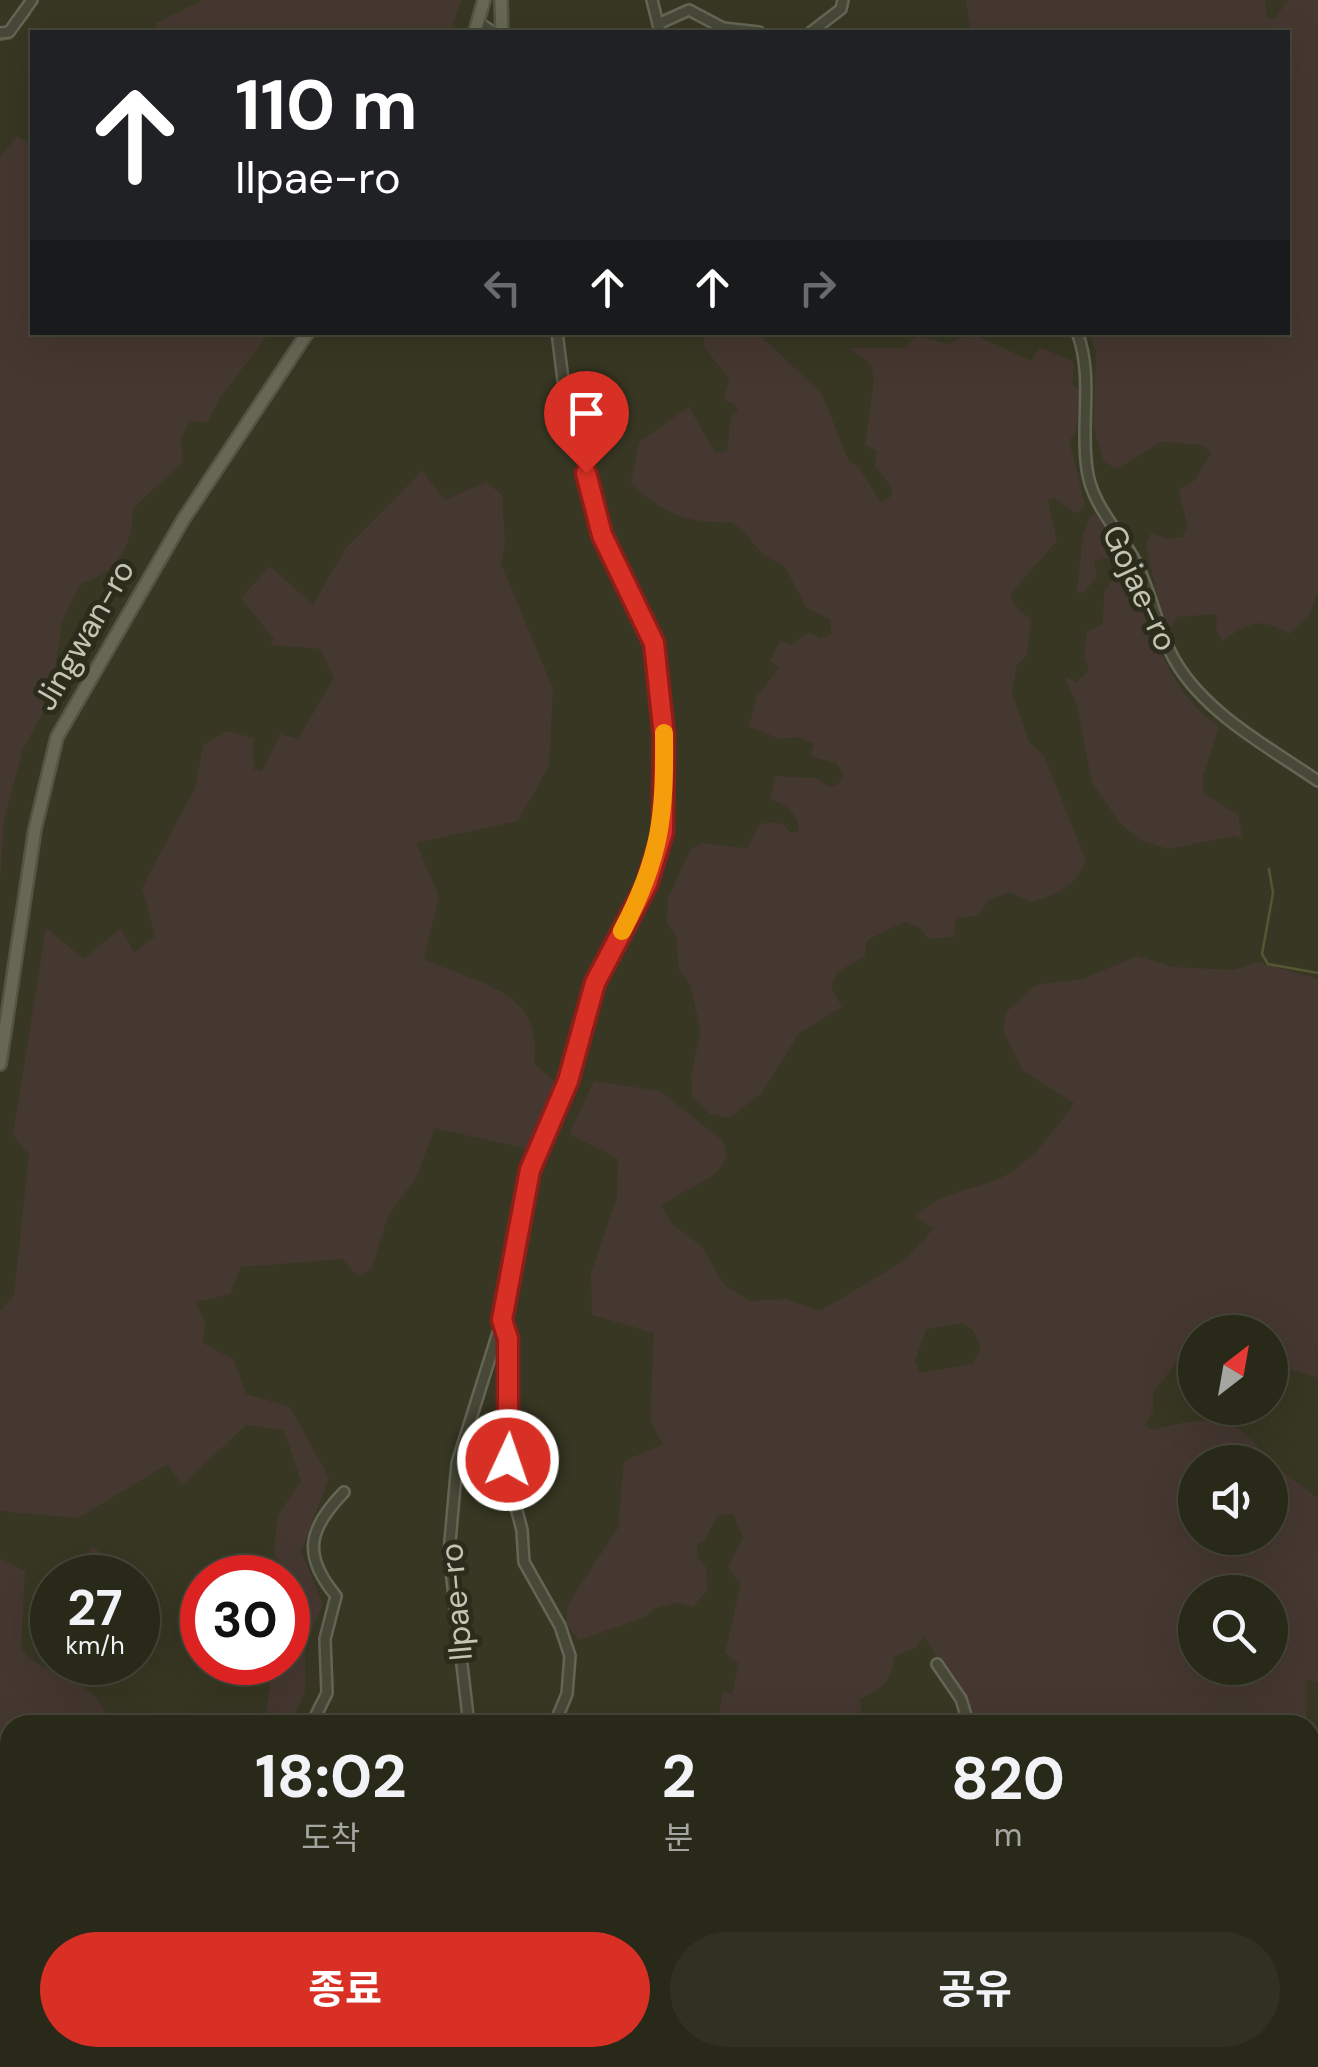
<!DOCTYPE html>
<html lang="ko">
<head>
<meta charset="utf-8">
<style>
	body { margin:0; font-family:"DM Sans","Noto Sans KR",sans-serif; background:#313123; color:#f1f3f6; height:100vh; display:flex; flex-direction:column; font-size:38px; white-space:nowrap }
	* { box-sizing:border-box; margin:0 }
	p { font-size:32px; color:#a5a6a2 }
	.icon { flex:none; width:55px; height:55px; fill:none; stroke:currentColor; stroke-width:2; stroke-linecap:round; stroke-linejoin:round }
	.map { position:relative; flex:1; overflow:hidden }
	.panel { position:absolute; left:0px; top:1715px; width:1320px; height:352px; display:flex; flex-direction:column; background:#29291a; border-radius:30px 30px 0 0; box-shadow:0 10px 40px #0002,0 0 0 2px #454539 }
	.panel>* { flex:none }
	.guide { position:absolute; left:30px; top:30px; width:1260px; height:305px; border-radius:0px; box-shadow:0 10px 40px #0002,0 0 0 2px #454539; background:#202124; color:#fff; overflow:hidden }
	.needle { width:65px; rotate:31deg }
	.buttons { position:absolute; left:1178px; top:1315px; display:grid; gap:20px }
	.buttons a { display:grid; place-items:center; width:110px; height:110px; border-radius:50%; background:#29291a; box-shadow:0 10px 40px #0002,0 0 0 2px #454539; font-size:50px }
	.speed { position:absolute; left:30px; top:1555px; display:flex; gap:20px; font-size:50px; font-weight:700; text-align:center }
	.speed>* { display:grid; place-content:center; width:130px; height:130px; border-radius:50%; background:#29291a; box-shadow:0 10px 40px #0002,0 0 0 2px #454539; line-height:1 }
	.speed small { font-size:25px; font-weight:400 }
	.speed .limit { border:15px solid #d22; background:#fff; color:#111 }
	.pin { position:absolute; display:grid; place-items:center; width:85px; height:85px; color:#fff; margin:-102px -42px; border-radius:50% 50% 50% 0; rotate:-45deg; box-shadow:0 0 10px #0007 }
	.pin .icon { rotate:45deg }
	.me { position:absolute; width:110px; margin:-55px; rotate:3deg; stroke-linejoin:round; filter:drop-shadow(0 0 8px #0008) }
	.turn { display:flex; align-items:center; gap:35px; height:210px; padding:0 40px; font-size:45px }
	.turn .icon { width:130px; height:130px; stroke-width:2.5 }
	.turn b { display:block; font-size:70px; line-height:85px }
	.lanes { display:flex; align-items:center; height:95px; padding:0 40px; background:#0003; justify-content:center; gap:50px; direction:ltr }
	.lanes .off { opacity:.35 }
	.eta { display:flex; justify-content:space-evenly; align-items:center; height:170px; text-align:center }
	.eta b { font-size:60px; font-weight:700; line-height:70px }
	.primary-button { display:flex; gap:20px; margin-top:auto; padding:20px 40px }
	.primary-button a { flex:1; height:115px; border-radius:60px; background:#d93025; color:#fff; font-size:40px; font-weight:700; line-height:115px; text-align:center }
	.primary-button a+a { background:#313123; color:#f1f3f6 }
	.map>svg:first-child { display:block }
</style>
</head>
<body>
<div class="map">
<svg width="1318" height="2067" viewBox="0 0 1318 2067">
	<rect width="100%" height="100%" fill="#373723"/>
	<path fill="#453831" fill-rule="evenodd" d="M202,0h259l-10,32h-296l1,-9z
		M966,0h299l2,18 7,1 14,-19h30v591l-9,24 -20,19c-29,-18 -40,-11 -67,7l-6,-12 1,-15 -41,3 -4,10 -8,-4 -18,-77 5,-13 17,6 15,-2 4,-12 -8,-35 16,-10 16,-27 -9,-8 -41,-3 -44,27 -13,-7 -11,-36 3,-75 -8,-18 200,-1v-300h-318z
		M17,136l15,10v186l236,3 -49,64 -11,23 -18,-1 -9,16 2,25 -50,46c-1,37 -13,65 -52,75l-19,39 -12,78 -27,49 -19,71 -4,64v-727z
		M705,333h53l64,61 27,68 9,4 23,37 10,-7 1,-8 -17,-22 2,-15 -12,-6 9,-64 -3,-16 -22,-17h55l13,-12 32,8 21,-11 62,28 7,-14 35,15 -2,23 8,6 -4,41 -7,9 16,64 -8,9 -23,-16 -6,2 9,41 -46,52 2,11 18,16 -4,35 -10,10 -5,27 17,50 15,14 42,105c-9,25 -32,35 -55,41l-22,-10 -20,8 -11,15 -22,4 -2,18 -26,2 -9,-12 -15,-5 -37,18 -2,16 -28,16 -6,16 11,19 -43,26 -37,60 -33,25 -19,-4 -18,-17 -1,-23 10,-42 -11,-48 -11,-14 -3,-34 -9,-14 1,-24 23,-49 11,-6 45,5 12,-23c13,-5 24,-4 32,8l8,-2c0,-15 -12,-28 -29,-31l5,-24 41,2 13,9 9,-3 6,-10 -8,-11 -26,-7 4,-12 -16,-7 -18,2 -31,-12 8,-31 22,-28 -9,-7 10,-20 11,4 19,-13 10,7 11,-4v-15l-25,-13 -22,-42c-29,-10 -29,-26 -52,-43 -44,2 -69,-8 -101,-39l8,-41 50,-35 26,45 12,-1 4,-35 7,-5 -4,-8 -10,-3 5,-21 -26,-33z
		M422,471l23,29 41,-18 16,13 3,49 -4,20 52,125 -4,77 -31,55 -102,22 23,53 -15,63c55,26 119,29 110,105l24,20 -11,32 -19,33 -93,-21 -19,50 -28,38 -16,52 -14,8 -16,-17 -101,8 -11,27 -34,8 9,21 -2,20 31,17 12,34 44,13 39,71 -28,73 22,53 -18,42v46l-15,33h-26l9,-62 15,-1 3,-66 -17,-44 4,-37 23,-34 -17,-51 -38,-5 -64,60 -14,-21 -90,54 -78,-7v-200l14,-16 15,-140 -16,-20 33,-207 38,31 37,-31 13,25 21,-17 -13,-48 53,-100 8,-43 25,-14 25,7 1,32 8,1 18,-37 18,5 36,-61 -14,-29 -50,-4 4,-6 -33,-41 29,-32 43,39 32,-56z
		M1096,514c10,15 22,30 30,47 31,65 30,118 93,166l-16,49v17l35,22 5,24 -9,-3 -66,13 -28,-9 -20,-17 -28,-40 -15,-78 -13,-29 12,6 13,-12 -5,-13 3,-25 16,-8 1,-32 14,-21 -4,-15 -20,5 3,16 -14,16 -6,-1 6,-57 8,-20z
		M1137,956l37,11 60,3 24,-8 60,17v399l-48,-15v-31h-42l-7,-9 -24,2 -11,13 -2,15 -31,40v18l-8,14 8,5c53,-14 83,-19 116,32h-74v76h75v-75l48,35v184l-11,-2 -1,45h-328l-54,-89 -8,12 -22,8c-1,25 -13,34 -34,43l1,15 9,11h-171l19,-10 5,-23 9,2 7,-30 -14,-11 16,-69 -13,-17 15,-29 -10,-24 -16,2 -12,24 -8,4v13l9,10 1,23 -14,17 -17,-4 -23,6 -9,9 -65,22 -13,-16 2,-20 50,-76 6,-67 39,-17 -13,-24 4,-87 -62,-18 -1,-42 26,-76 1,-38 -49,-25 25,-53 66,10 63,50 4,15 -10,17 -56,32 10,18 31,24 22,38 27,16 35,-2 34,12 84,-50 29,-32 -17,-13c27,-27 53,-23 86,-39 32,-17 51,-45 72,-74l-52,-33 -19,-40 3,-18 30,-27 47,-6zM962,1323l12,8 7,17 -8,16 -53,9 -5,-12 11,-32zM1195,1592h75v76h-75z
		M92,1547l55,33 -9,16v-18l-64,-1z
		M0,1558l25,13 -4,79c29,30 70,24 88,69l-3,6h-96v333h98l2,9h-110z
		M274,2058h75l3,9h-73z
		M703,2058h342l9,9h-360z"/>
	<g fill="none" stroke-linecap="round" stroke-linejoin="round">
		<path stroke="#555634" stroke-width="2.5" d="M0,40l11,-2 19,-24
			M1269,869l4,24 -11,61 6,10 50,9"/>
		<defs>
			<path id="minor" d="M652,0l8,32
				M478,22l15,10
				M658,24l31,-14 34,18 36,4
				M811,32l30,-23 2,-9
				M0,33l9,-1 23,-32
				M1077,332c17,45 3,91 10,137 4,34 30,60 46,88 19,33 23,73 44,107 31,51 93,84 141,117
				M502,1320l6,19 1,142 13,49 2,32 36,64 10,30 -3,38 -13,31
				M937,1664l24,35 8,26
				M311,1725l16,-32 -2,-54 11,-43c-34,-41 -28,-67 8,-104
				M469,1725l-20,-172 8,-90 45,-143 28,-150 38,-89 27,-98 52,-99 16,-52 1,-97 -10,-92 -52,-108 -39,-155 -6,-48
				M186,2058l4,9
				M376,2058v9
				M507,2058l3,9
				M553,2058v9
				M1137,2058l7,9"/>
			<path id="major" d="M501,0l1,32
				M475,32l9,-32
				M0,1064l35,-235 22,-92 126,-217 125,-188"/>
		</defs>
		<use href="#minor" stroke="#656555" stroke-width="14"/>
		<use href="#major" stroke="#535443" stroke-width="16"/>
		<use href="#minor" stroke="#474837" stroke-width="9"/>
		<use href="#major" stroke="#676755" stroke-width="11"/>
	</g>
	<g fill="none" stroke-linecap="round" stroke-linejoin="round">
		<defs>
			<path id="route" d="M508,1460v-121l-6,-19 28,-150 38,-89 27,-98 52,-99 16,-52 1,-96 -10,-93 -52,-108 -16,-62"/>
		</defs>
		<use href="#route" stroke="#8d1f18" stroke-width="25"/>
		<use href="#route" stroke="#d93025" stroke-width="18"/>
		<path stroke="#f59e0b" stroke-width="18" d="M622,931c39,-74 43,-115 42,-198"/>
	</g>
	<g text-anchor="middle" stroke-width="10" stroke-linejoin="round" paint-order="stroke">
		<g font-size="32" fill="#c3c4b2" stroke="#2c2c1c">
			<text transform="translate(1140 588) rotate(65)" y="11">Gojae-ro</text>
			<text transform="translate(84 635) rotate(-60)" y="11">Jingwan-ro</text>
			<text transform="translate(456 1602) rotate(-95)" y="11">Ilpae-ro</text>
		</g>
	</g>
</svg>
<div class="buttons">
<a><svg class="needle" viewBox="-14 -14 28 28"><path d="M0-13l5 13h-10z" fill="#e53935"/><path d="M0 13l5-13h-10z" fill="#a5a6a2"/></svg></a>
<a><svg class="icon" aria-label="sound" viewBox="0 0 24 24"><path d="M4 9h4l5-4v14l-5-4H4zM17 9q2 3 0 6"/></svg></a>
<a><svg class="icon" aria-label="search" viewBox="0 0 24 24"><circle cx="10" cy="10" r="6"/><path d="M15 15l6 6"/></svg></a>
</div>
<div class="speed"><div>27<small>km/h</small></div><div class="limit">30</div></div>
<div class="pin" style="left:586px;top:473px;background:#d93025"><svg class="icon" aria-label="arrive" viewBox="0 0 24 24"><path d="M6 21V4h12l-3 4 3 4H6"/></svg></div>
<svg class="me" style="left:508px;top:1460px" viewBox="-20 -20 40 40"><circle r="17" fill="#d93025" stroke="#fff" stroke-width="3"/><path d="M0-11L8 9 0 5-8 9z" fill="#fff"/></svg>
<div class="guide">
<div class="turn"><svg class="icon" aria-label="ahead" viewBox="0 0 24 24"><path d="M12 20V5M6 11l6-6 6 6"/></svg><div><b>110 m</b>Ilpae-ro</div></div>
<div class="lanes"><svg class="icon off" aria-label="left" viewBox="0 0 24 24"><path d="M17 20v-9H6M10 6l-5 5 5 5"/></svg><svg class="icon" aria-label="ahead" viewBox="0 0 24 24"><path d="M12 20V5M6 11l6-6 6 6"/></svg><svg class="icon" aria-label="ahead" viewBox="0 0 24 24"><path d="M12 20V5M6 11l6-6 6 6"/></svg><svg class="icon off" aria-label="right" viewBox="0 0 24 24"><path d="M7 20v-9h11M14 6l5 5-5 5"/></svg></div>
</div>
<section class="panel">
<div class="eta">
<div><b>18:02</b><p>도착</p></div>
<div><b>2</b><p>분</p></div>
<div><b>820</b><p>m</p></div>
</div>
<div class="primary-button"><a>종료</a><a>공유</a></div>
</section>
</div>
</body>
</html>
